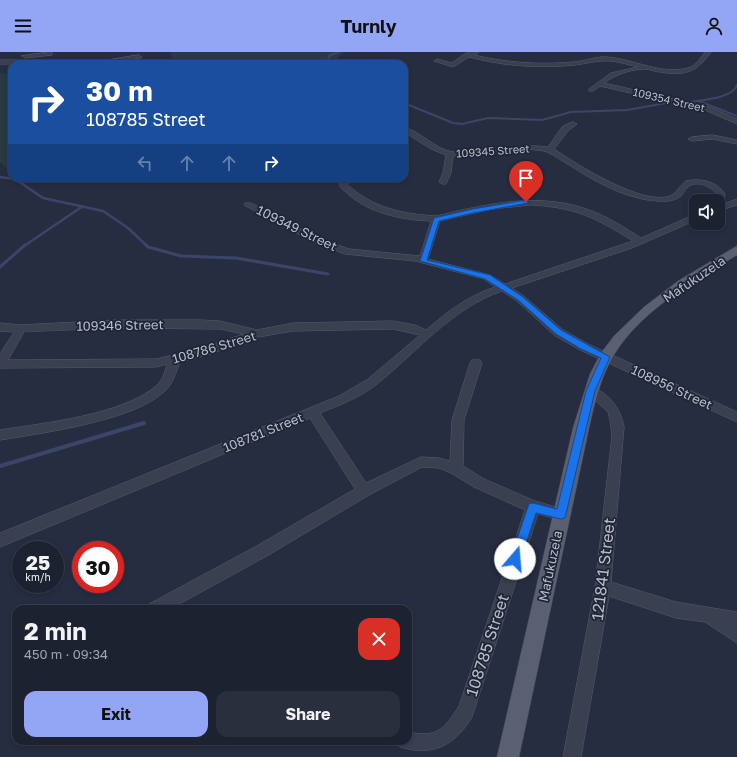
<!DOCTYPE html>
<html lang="en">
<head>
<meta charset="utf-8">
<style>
	body { margin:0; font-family:"Golos Text",sans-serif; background:#2a2f3d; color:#f1f3f6; height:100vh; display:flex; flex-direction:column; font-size:15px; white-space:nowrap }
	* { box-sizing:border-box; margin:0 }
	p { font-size:13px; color:#a0a4ab }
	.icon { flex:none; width:22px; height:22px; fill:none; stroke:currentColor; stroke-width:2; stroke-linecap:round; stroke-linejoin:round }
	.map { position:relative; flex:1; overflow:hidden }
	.panel { position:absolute; left:12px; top:553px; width:400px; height:140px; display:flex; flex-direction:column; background:#1d2231; border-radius:12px; box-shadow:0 2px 6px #0003,0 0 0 1px #3b3f4d }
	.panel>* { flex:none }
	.top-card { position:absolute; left:8px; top:8px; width:400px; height:122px; border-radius:12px; box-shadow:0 2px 6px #0003,0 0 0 1px #3b3f4d; background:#1a4fa0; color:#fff; overflow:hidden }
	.buttons { position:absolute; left:689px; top:142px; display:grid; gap:8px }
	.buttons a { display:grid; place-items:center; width:36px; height:36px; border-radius:8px; background:#1d2231; box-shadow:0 2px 6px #0003,0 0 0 1px #3b3f4d; font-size:20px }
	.speed { position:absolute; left:12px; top:489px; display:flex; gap:8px; font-size:20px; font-weight:700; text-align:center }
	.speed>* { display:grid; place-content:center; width:52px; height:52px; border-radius:50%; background:#1d2231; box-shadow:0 2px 6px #0003,0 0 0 1px #3b3f4d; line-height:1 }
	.speed small { font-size:10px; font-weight:400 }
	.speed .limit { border:6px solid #d22; background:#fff; color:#111 }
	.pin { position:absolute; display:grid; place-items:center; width:34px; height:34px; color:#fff; margin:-41px -17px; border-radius:50% 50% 50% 0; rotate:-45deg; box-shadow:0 0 4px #0007 }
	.pin .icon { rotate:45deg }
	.me { position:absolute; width:44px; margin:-22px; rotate:18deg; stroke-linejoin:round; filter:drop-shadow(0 0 3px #0008) }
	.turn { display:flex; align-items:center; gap:14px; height:84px; padding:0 12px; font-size:18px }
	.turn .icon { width:52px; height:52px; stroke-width:2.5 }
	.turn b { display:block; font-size:28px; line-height:34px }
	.lanes { display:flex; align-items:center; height:38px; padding:0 12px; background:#0003; justify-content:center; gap:20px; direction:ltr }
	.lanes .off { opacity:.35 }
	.round { display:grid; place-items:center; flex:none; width:42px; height:42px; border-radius:12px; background:#2a2f3d }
	.headline { display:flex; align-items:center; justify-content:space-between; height:68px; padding:0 12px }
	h1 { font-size:24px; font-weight:700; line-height:30px }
	.button { display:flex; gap:8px; margin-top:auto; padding:8px 12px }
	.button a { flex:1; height:46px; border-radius:12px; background:#93a5f5; color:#111; font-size:16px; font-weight:700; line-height:46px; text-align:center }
	.button a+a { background:#2a2f3d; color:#f1f3f6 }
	header { display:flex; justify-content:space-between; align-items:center; height:52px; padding:0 12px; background:#93a5f5; color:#111; font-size:18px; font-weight:700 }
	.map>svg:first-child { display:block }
</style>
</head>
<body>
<header><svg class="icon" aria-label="menu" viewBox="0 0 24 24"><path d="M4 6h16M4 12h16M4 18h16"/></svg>Turnly<svg class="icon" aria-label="person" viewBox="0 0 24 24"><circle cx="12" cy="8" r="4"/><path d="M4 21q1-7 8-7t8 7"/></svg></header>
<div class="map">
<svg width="737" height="705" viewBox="0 0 737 705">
	<rect width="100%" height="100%" fill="#272d41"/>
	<path fill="#293a42" d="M171,0h173l-12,12h-160z
		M0,21l12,1v96l-5,-1 -7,-7z"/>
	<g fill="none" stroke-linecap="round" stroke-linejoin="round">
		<path stroke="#3c4568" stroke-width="2" d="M326,12l4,-9 9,-3
			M699,49l38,15
			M691,50c12,-2 42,-4 46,-17
			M404,51l49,20 9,1 26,-6 54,2 29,-8 56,-2 45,-8"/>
		<path stroke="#3c4568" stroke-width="2.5" d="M0,125l22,3 23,-2
			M18,129l25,17 60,13 25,17 19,18
			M24,194l59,-40"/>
		<path stroke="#3c4568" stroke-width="3" d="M146,193l2,2 33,9 55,2 92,16
			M0,215l25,-22"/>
		<path stroke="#3c4568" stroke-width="4" d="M0,414l144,-43"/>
		<defs>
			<path id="minor" d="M50,0l2,1v2l-27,3 -3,-2z
				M470,0h9l-5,3c33,8 67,10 100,7 11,-1 22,-6 33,-5 27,2 53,18 81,11 8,-2 12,-10 17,-16h6c-15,21 -26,24 -51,20 -5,0 -10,-3 -15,-3 -14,0 -30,6 -41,14l105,24 28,12v5l-32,-14 -105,-24 -7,5h-4v-2l22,-16 27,-6c-12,-3 -24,-7 -36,-6 -14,1 -26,5 -40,5 -31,2 -63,-1 -93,-9l-16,10 -19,-6 3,-2 15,4 11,-8z
				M139,3l3,2 -1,1 -42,6 -9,-1z
				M0,8h22l3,2 -3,2h-22z
				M573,70l4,2 -9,7 -14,18c24,16 88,57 116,47 7,-3 10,-11 16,-15 15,-3 30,0 39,13l-2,10 14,-5v6l-19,6v-10h-3l1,-8c-7,-7 -19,-13 -28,-6 -4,3 -5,9 -10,11 -9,5 -20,3 -30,2 -27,-4 -54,-19 -77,-34 -8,-4 -16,-11 -24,-14 -22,-8 -66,7 -94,4l-2,17 -5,11h-3l-4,-2 4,-9 3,-18 -15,-6 -27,-17v-5c18,5 30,22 49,25 32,5 63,-10 95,-5l14,-20z
				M713,83l24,5v4l-24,-5 -21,2 -4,-2 4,-2z
				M345,126h10l-8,6c25,24 56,30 89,32 51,-12 105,-25 156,-5 18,7 33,17 49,27l55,-24v6l-64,28 -120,40 13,9 37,32 26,15 149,68v10l-157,-72 -26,-15 -37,-34 -15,-10c-50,17 -85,61 -125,93 -16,13 -37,21 -57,29l46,70 55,-26 18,1 11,3 2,-41 18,-57 2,-3h8l2,3 -18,57 -1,46 21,13 51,22 31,9 2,4 -2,4 -5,2 -23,-6 -66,203c-17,28 -38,40 -72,30l-3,-6h11v-9c28,6 36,-2 51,-26l66,-196 -51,-23 -23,-14 -12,-5 -17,-1 -53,28 -104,62 -95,52h-24l3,-5 106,-57 100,-58 -45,-71 -310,129v-14l339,-137 29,-17 52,-44 -27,-6 -100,2 -35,6 -54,19 -24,6c-4,10 -7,22 -15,29 -31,30 -123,42 -165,49v-10c44,-7 122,-15 156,-44 6,-5 9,-14 11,-22l-11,3 -156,1v-14l14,-22 -14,-1v-8l21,2 94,-5h85l20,1 37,9 36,-7 100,-2 22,4 11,5c22,-19 42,-34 69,-43l-11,-8 -69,-18 -70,-7 -32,-12 -69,-37 1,-2h6l68,35 30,11 71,7 11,-35c-29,-1 -64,-8 -85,-29 -4,-3 -7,-5 -7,-10zM531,153c44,2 65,13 102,36l-128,43 -15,-9 -62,-16 12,-38 52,-12zM115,276l105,1 24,5 -45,15 -43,10 -148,1 16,-28z
				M591,335c18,5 30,22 33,40l-13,155 65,20 61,10v31l-32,-21 -29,-4 -67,-22 -28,161h-18l32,-170 17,-151 -2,-16 -2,-8 -23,-21 2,-3z"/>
			<path id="major" d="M737,194v9c-46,28 -103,59 -128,109 -10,20 -15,42 -20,64l-70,329h-22l76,-329 17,-54 11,-21 13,-17 30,-29 34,-26z"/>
		</defs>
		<use href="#minor" stroke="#565b6b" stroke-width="1"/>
		<use href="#major" stroke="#45495a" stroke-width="1"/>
		<use href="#minor" fill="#3b4051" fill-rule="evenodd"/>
		<use href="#major" fill="#5a5f71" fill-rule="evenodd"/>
	</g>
	<path fill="#1a73e8" stroke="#114b97" d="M526,148l2,1v2l-55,10 -34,8 -12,39 63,15 33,22 38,33 49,27 -15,34 -29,123 -1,4 -4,1 -25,-6 -15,46 -2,4 -4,1 -4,-1 -1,-4 19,-55 4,-1 24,6 29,-118 15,-33 -20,-9 -25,-15 -38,-34 -33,-21 -65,-18 14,-43 39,-9z"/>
	<g text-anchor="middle" stroke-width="3.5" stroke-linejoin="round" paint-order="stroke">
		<g font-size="11" fill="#b8bccb" stroke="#202536">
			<text transform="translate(669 48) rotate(13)" y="4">109354 Street</text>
			<text transform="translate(493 99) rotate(-4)" y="4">109345 Street</text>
		</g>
		<g font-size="13" fill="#b8bccb" stroke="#202536">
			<text transform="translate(297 176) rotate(26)" y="5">109349 Street</text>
			<text transform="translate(694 227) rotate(-34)" y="5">Mafukuzela</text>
			<text transform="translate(120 273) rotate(-1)" y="5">109346 Street</text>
			<text transform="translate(214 295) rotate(-16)" y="5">108786 Street</text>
			<text transform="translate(672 335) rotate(25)" y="5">108956 Street</text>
			<text transform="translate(263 380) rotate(-22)" y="5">108781 Street</text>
			<text transform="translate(550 514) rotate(-78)" y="5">Mafukuzela</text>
		</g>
		<g font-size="16" fill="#b8bccb" stroke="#202536">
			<text transform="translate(603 517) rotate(-83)" y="6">121841 Street</text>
			<text transform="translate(487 593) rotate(-72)" y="6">108785 Street</text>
		</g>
	</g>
</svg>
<div class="buttons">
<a><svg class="icon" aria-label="sound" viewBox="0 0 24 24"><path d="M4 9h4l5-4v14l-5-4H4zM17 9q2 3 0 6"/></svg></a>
</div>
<div class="speed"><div>25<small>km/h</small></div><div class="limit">30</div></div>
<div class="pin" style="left:526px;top:150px;background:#d93025"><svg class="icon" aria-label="arrive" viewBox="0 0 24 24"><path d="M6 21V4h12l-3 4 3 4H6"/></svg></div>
<svg class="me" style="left:515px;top:507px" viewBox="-20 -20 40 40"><circle r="19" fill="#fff"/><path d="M0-13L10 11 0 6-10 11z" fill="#1a73e8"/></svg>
<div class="top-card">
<div class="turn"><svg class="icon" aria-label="right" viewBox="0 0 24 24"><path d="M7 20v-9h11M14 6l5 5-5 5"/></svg><div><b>30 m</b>108785 Street</div></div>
<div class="lanes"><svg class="icon off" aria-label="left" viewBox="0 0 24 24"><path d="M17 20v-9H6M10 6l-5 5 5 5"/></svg><svg class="icon off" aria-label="ahead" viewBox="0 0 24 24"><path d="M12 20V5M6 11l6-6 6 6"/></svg><svg class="icon off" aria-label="ahead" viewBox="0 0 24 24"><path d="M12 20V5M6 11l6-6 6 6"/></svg><svg class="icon" aria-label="right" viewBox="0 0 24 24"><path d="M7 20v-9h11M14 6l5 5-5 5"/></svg></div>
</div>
<section class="panel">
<div class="headline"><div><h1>2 min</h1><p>450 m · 09:34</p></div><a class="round" style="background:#d93025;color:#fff"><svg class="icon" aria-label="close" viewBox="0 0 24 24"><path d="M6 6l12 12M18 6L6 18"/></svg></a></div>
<div class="button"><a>Exit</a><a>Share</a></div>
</section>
</div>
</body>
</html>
